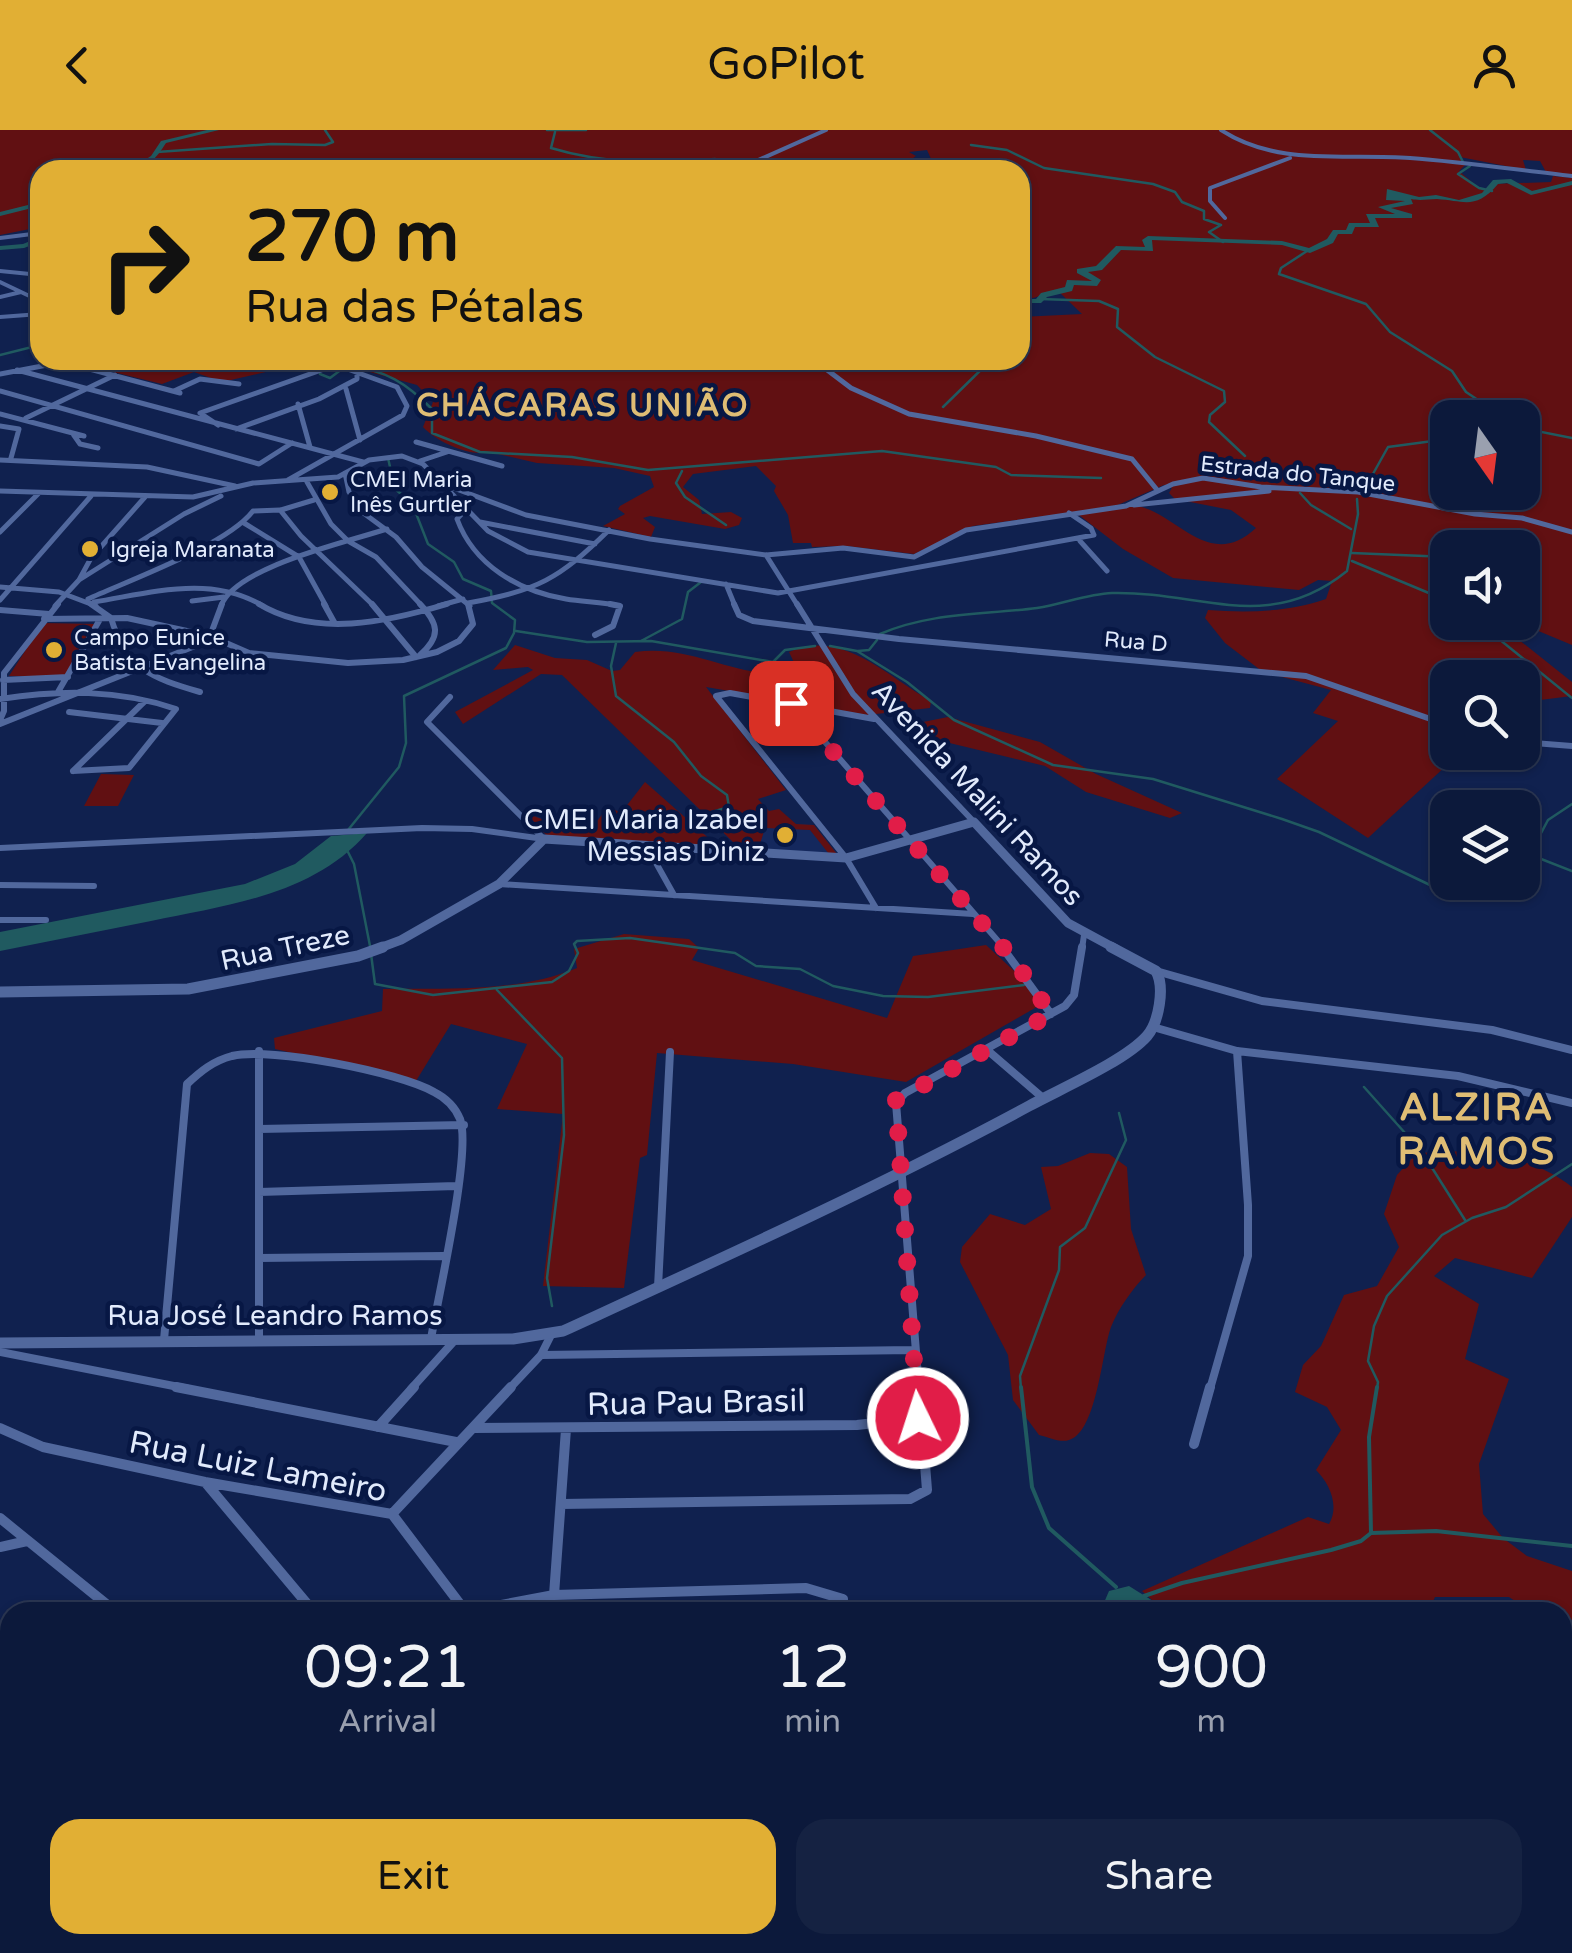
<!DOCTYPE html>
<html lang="en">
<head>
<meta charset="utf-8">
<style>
	body { margin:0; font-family:"Varela Round",sans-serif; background:#152242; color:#f1f3f6; height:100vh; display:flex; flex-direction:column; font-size:38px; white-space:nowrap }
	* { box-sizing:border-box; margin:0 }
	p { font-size:32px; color:#9aa0af }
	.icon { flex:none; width:55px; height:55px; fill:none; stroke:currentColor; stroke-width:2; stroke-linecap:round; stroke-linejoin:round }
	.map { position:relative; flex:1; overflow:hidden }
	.drawer { position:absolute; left:0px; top:1472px; width:1572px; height:352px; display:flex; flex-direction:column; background:#0c193b; border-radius:30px 30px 0 0; box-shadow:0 2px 8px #0004,0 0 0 2px #2c3855 }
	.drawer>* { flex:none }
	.banner { position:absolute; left:30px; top:30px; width:1000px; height:210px; border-radius:30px; box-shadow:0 2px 8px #0004,0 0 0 2px #2c3855; background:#e1af34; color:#111; overflow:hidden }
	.needle { width:65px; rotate:166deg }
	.fabs { position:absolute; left:1430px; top:270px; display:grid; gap:20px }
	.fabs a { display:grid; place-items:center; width:110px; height:110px; border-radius:20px; background:#0c193b; box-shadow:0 2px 8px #0004,0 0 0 2px #2c3855; font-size:50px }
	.pin { position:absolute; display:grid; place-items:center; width:85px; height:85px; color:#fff; margin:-42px; border-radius:20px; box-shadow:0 5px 15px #0006 }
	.me { position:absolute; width:110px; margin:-55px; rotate:356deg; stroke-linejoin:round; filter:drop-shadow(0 0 8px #0008) }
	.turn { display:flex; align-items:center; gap:35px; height:210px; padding:0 50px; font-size:45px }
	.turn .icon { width:130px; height:130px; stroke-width:2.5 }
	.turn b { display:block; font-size:70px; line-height:85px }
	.eta { display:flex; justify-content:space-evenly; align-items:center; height:170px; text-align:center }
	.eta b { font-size:60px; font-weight:600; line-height:70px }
	.primary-button { display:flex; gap:20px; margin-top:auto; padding:20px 50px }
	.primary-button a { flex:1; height:115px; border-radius:30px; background:#e1af34; color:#111; font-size:40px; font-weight:600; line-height:115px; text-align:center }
	.primary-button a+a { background:#152242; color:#f1f3f6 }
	header { display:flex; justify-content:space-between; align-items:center; height:130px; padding:0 50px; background:#e1af34; color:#111; font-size:45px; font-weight:600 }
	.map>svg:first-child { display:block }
</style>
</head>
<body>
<header><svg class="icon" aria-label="back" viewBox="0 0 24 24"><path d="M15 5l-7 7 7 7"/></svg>GoPilot<svg class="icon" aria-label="person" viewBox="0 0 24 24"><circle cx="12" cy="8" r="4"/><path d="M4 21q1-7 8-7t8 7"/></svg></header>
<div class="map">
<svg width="1572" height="1823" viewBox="0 0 1572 1823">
	<rect width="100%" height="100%" fill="#10214f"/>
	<path fill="#14285d" d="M751,691l63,4 23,29 -80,-5z"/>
	<path fill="#611012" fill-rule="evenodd" d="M0,0h1572v45l-25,-1 -7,-13 -17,-1 3,10 -66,-13 6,7 -7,7 21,18 8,1 2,-6 61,-2 2,-6 19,2v467l-53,-22 3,-1v-74h-74v74l55,1 -4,1 73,58v14l-49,6 -1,-24h-74v74l12,1 -92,85 -91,-59 61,-58 -25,-8 18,-23 -68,-18 -38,-29 -20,-25 3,-8c40,3 80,2 118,-11l6,-18 -14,-1 -19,10 -126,-12 -50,-29 -48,-37 -102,14 -59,28 -68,-8 -34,1 -1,-4h-18l-5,-28 -14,-24 2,-5 -20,-20 -63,8 -10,13 16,13 3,14 29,-2 11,6 -3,7 -14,4 -75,-13 -7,2 12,9 -4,10 -48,-11 22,-12 -7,-5 2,-3 34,-19 -4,-11 -36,-8 -77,-5 -48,-11c-19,5 -52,-10 -66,-25l10,-25 -16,-17 -91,-25h694v-43l62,-3 -24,-23 -25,7 -13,-2v-126l-109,-3 5,-5 16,-1 -5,-11 -18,2 7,4 -20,14h-856v57l-40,8zM1448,288h74v74h-74zM1164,355l8,3 -3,5 6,6 56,11 25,18c-47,44 -79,-15 -119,-22 -7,-1 -16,2 -24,1z
		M64,230h204l11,9 -57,13 -28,-10 -32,12z
		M43,493l53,1 -29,53 -58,-1z
		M515,515l40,13 32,2 25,11 8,-1 15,-18c60,-9 108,32 163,19l-9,-19c54,-24 98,25 142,49l-1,7 -63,7 -161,-28 80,103 -28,9 11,12 10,-2 17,15 18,1 23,29h-8l-19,-24 -45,-2 -5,16 4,6 -30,-7 -172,-168 -21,-1 -78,50 -8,-12 78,-42 -5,-3 -35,3z
		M948,587l92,25 56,32 86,39 -12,5 -84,-26 -41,-26 -137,-33 10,-10z
		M101,644l33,1 -16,31h-34z
		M645,652l76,67 -173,-12 -22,-24 26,10 46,-3 10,-14 13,7z
		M624,804l65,5 10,9 -7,12 195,58 26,-62 73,-11 49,45 7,14 -136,78 -113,-18 -136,-11 -10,102 -7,3 -16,130 -81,-2 20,-172 -66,-5 30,-65 -76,-20 -35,57 -141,-32 -1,-11 108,-27 1,-22c65,-1 133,4 194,-21l-3,-19z
		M1467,1021c39,5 73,11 105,36v30l-40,61 -77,-20 -21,18 45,28 -14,55 44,20 -30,85 4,50 20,24 24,18 45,15v49l-9,-1 -1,-7h-31l-22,-15h-74l-7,15h-280l5,-11 -11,-10 166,-74 21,7c11,-19 0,-41 -13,-54l25,-40 -14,-23 -32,-15 8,-27 18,-19 23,-51 33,-9 22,-39 -15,-33 13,-39 20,-22z
		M1090,1023l19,1 18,13 4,62 15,46c-13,13 -28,34 -35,52 -9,24 -14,105 -42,113 -9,3 -21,-3 -30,-5l-26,-35 -5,-45 -48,-93 2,-15 28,-33 35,11 26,-16 -10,-42 17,-1z"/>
	<path fill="#205a60" d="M367,703c-54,62 -139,72 -216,88 -50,10 -101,20 -151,30v-19l245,-48 50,-20 36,-28z
		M1129,1456l24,15 -5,11h-48l9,-21z"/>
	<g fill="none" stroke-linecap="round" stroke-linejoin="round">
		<path stroke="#205a60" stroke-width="2.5" d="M547,0h39
			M1430,0l28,22 5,10
			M555,2l-4,16c56,17 106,15 164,11
			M971,15l36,5 37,18 109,16 22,8 7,10 22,9v8l17,6 -12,7 14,10
			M157,22l115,-8 53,1 8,-3 -8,-12
			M1470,36l-12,8 21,14 13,3
			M1307,121l-26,17 -2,6 87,30 24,28 62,39 14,21 39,26
			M1040,169l59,2 19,8 -1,18 38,30 69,34 1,11 -15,13 -1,7 36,34
			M0,225l40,-10
			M307,230l7,9
			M350,237c35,2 57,17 82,42v24l48,19 92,5 76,13 234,-19 114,16 15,8 90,3
			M320,244l10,4 12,-9
			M943,277l48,-47
			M1522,298l50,10
			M682,341l-6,12 9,14 41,28
			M1364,360l24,-43 60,-8
			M1300,363l11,12 40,24
			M1352,423l96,4
			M1352,431l96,40
			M1522,434l18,4
			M1478,492l94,76
			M516,501l71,11 64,-1 122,21 12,-12 30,-4
			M880,504c51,-22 104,-19 157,-26 26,-4 50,-14 75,-15 89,-2 156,42 235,-22l11,-57 -1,-15
			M641,511l41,-22 6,-27 13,-10
			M616,513l-5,23 5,30 58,46 27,34 26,19 2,12 -34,10
			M830,516l27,5 50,31 47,38 99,45 100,14 129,40 37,13 111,53 35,3 45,-6
			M858,521l11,-1 8,-10
			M348,700l51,-63 7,-24 -2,-47 102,-48 8,-15 1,-13 -23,-17 -1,-12 -28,-12 -9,-17 -26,-18 -16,-41 -17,-14 -7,-31
			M348,722l6,12 16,82
			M1536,727l36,14
			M1522,739l26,-49 24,-16
			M371,824l4,30 58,11 119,-13 17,-11 9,-18 -4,-9 3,-3 53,-3 105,15 21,13 44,3 33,17 50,10 45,1 96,-12
			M497,860l65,68 2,77 -17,143 5,28
			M1364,957l58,65 43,68
			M1021,1259l-1,-13 39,-106 1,-23 25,-19 41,-88 -7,-27
			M1377,1259l1,-7 -10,-21 6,-35 13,-30 55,-61 30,-17 34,-11 66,-43"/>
		<path stroke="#205a60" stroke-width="4" d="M1021,1257l11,100 17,41 67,59
			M1371,1403l-2,-96 8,-50
			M1144,1466l38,-13 149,-33 30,-9 10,-8 65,-2 136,15
			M988,1815l13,8
			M1517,1815l1,8
			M1079,1823l1,-8"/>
		<path fill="#205a60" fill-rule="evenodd" d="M207,0h12l-53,13c-9,14 -19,27 -37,27l22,-14 10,-15z
			M1511,49l21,12 40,-10v4l-41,10 -24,-12 -9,1c-22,26 -33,17 -61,15 -10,0 -16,2 -26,0l2,5 -22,4 21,6v4h-37l4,9h-24l-3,7h-14l-5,9 -23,10 -28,-8 -130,-5 1,11 -32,-1 -19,20 -14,2 13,8 -4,6 -23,-1 -2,6 -25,6 -6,6h-21v-4h16l5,-6 24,-6 2,-7 25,1 -15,-8v-4l19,-3 20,-20 29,1 -3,-7 6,-4 134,5 27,7 18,-9 6,-9h13l3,-7h21l-4,-9h29l-17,-7 27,-6 -19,-1 1,-11 32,8 17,-2 23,5 23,-7 11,-13z
			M40,72v4l-40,10v-4z
			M40,107v5l-16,6 -24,2v-4l23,-2z"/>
		<path stroke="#51689d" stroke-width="4" d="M1221,0c57,37 123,23 189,28 54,4 108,12 162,18
			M736,40l90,-40
			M1225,88l-15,-17v-13l80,-30
			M0,108l40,-5
			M0,141l40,4
			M0,152l40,19
			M0,167l21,-5
			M0,187l40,-3"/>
		<path stroke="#51689d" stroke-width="5" d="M814,230l37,28 58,26 127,22 96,23 26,32
			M17,240l346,92
			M0,244l63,-12 117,31
			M346,259l14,51
			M0,261l259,73 33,-21
			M174,261l26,-12 39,5
			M298,274l12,43
			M0,284l84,22
			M26,288l89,-43
			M218,295l-18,-12 127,-45 15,-1 55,20 10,19 -4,9 -115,65
			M0,296l19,3 -8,29
			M236,299l83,-30 38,-20v-7
			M73,304l7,10 18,4
			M416,312l86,24
			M0,330l147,7 88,19
			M420,331l27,-9
			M345,343l4,19 13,20 34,25 26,30 48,39
			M307,352l24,42 17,17 28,16 46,49
			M451,357l75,28 124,24 116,16 77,-7 71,9 52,-27 160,-24 47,-22 30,-6 58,9 97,5 117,22 47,4 50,14
			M0,361l193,6 60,-14 85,-6 31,-17 33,-4 21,8 65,67 40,21 250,41 316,-58 -3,-7 -22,-15
			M1134,375l135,-14
			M467,378l-10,11c17,46 61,72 109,80 18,3 37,3 54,7
			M281,380l33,-10
			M480,392l115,22
			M244,393l55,34 27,49
			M0,402l38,-38
			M1080,411l27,30
			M766,425l32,51
			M79,450l105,-66 37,-18
			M726,454l9,22
			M0,457l59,5 37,14
			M88,469c42,-19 139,-54 165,-88l27,-1 21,26 73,70
			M0,470l91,-104
			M192,471l32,-4
			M94,472c57,-9 117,-28 169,4
			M468,473c70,-13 90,-23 141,-73
			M55,476l24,-26 12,-22 54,-61
			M221,476c14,-39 126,-64 166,-77
			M438,476l25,-7"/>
		<path stroke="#51689d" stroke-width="6" d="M91,474l20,14
			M259,474c56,34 128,18 188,0
			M324,474l10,18
			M372,474l44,53
			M420,474c18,19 22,32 0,51
			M734,474l5,11 14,6 146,18 407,37 142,49
			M797,474l56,90 121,128
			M0,480l49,4
			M111,488c15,51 41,60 89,74
			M44,489l83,-1 83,18 39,17 99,10 55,-3 34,-8 22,-11 14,-17 -5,-20
			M595,505l18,-9 7,-20 -10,-2
			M3,550l65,-3
			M58,562l41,-71
			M450,567l-23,25 117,117
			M0,569c60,-9 118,-10 176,10l-47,59 -56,3
			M792,574l213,245
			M69,582l93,11
			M874,589l-144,-26 -14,3 130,162 30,50
			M0,590l4,-9v-38l54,-69
			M0,594l200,-80 10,-8 12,-32
			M1522,612l50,4
			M73,641l72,-70
			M646,715l28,50
			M0,718l422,-20 50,1 72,10
			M499,754l474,30
			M0,755l94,1
			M0,790h46
			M1082,819l2,-14"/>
		<path stroke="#51689d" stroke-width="8" d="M1002,817l49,67
			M1156,841l106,30 230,29 80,20
			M1153,897l84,24 221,25 114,27
			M986,919l57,49
			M259,921v289
			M259,999l205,-4
			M259,1062l197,-6
			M259,1128l184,-2
			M658,1157l12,-235
			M164,1210l23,-256c14,-13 26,-23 45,-28 39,-9 167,16 202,36 12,6 21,15 26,27 12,32 -22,178 -29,220
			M0,1222l189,37
			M541,1225l372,-5
			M411,1259l44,-49
			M509,1259l32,-34 10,-20
			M919,1259l-23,-286 9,-10 160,-87 9,-11 8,-48
			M1210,1259l38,-133v-51l-11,-154"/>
		<path stroke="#51689d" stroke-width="10" d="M176,1257l280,55
			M378,1297l36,-40
			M0,1298l43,19 162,35 187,32 74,98
			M473,1298l384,-3 61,-7
			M1194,1314l16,-57
			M205,1352l109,130
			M561,1374l349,-5 17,-9 -8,-103
			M392,1384l119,-127
			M0,1388l116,94
			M0,1417l27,-6
			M554,1465l12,-166
			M464,1482l90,-17 252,-7 37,11
			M0,1534l10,9
			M1562,1620l10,-2
			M0,1723l10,9
			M95,1815l9,8
			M319,1815l9,8
			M531,1815l9,8
			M743,1815l11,8
			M896,1815l13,8
			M1155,1815l9,8
			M59,1823l8,-8
			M654,1823l7,-8
			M1195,1823l1,-8"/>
		<path stroke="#51689d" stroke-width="9" d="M377,819l24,-9 98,-56 45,-45 302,19 128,-36 94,101 48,26"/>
		<path stroke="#51689d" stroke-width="11" d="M0,862l188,-3 170,-33 25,-9
			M0,1213l513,-4 50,-8c157,-72 314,-143 466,-225 31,-17 96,-45 118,-70 12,-14 18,-49 9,-65l-45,-24"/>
	</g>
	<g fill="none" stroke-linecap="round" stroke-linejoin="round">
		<path stroke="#e11d48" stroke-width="18" stroke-dasharray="0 32.4" d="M791,573l223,257 37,54 -155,86 22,318"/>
	</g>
	<g fill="#e1af34" stroke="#071744" stroke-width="4">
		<circle cx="330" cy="362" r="10"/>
		<circle cx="90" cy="419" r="10"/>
		<circle cx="54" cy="520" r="10"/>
		<circle cx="785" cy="705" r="10"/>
	</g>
	<g text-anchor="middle" stroke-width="9" stroke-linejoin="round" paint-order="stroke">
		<g font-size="22" fill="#e1eafc" stroke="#071744">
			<text transform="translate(1298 343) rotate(6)" y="8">Estrada do Tanque</text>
			<text transform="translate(1136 511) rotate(5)" y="8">Rua D</text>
		</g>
		<g font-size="22" fill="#e1eafc" stroke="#071744" text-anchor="start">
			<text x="350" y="357">CMEI Maria<tspan x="350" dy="25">Inês Gurtler</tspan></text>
			<text x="110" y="427">Igreja Maranata</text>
			<text x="74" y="515">Campo Eunice<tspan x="74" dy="25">Batista Evangelina</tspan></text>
		</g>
		<g font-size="28" fill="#e1eafc" stroke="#071744">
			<text transform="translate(978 663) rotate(47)" y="10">Avenida Malini Ramos</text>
			<text transform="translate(285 817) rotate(-12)" y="10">Rua Treze</text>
			<text x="275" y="1195">Rua José Leandro Ramos</text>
		</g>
		<g font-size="28" fill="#e1eafc" stroke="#071744" text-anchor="end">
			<text x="765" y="699">CMEI Maria Izabel<tspan x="765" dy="32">Messias Diniz</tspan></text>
		</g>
		<g font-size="32" font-weight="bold" letter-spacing="2.5" fill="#dfbd74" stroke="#071744">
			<text x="583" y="286">CHÁCARAS UNIÃO</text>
		</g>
		<g font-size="32" fill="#e1eafc" stroke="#071744">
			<text transform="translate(696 1272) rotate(-1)" y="11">Rua Pau Brasil</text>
			<text transform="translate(258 1336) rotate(11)" y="11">Rua Luiz Lameiro</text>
		</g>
		<g font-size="38" font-weight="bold" letter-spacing="2.5" fill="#dfbd74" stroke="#071744">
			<text x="1477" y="990">ALZIRA<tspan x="1477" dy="44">RAMOS</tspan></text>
		</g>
	</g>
</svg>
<div class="fabs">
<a><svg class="needle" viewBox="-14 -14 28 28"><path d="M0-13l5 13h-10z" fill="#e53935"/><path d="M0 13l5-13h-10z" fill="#9aa0af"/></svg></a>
<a><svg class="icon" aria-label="sound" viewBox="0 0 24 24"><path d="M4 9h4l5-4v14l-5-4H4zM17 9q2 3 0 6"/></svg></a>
<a><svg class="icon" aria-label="search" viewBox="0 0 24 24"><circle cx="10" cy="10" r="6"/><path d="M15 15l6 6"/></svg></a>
<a><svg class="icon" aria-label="layers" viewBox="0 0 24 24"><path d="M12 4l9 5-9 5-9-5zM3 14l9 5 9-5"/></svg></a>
</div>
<div class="pin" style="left:791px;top:573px;background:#d93025"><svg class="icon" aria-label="arrive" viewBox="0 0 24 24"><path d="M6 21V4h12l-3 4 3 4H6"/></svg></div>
<svg class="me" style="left:918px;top:1288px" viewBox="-20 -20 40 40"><circle r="17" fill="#e11d48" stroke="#fff" stroke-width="3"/><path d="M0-11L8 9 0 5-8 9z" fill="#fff"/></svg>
<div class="banner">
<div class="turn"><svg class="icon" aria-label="right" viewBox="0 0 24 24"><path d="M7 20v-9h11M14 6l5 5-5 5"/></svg><div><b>270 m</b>Rua das Pétalas</div></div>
</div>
<section class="drawer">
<div class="eta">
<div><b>09:21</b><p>Arrival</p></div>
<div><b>12</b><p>min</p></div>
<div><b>900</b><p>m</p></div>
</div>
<div class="primary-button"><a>Exit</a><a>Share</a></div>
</section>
</div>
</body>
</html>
